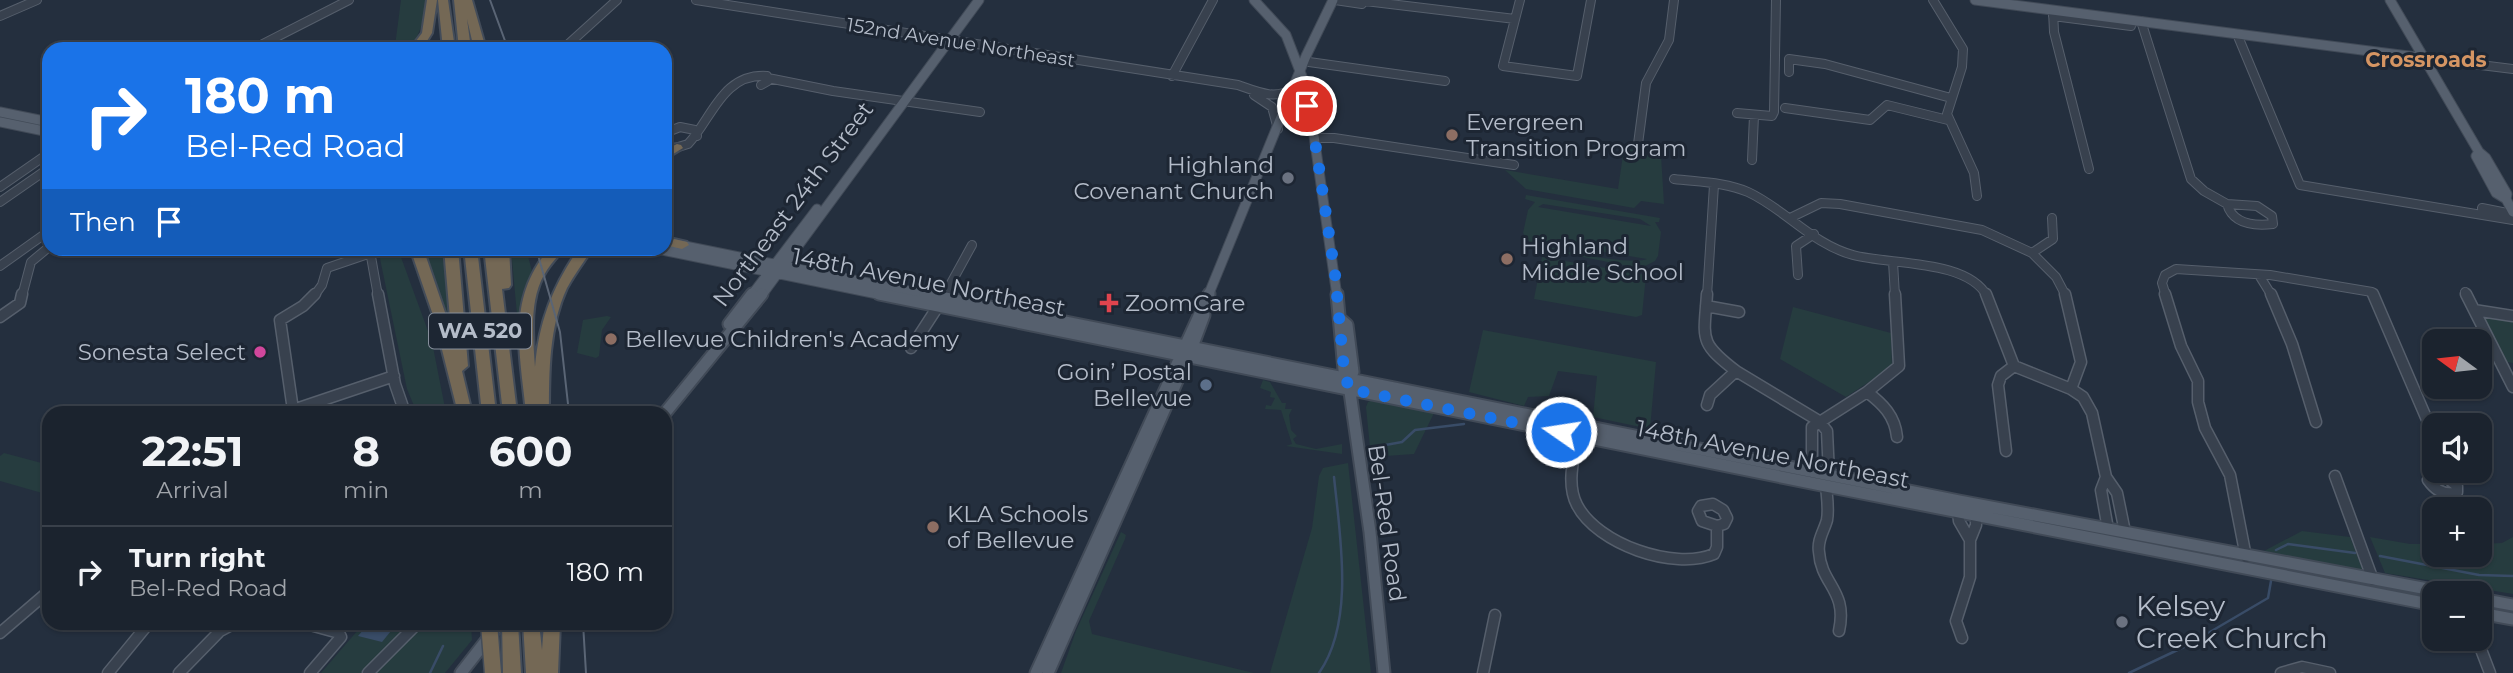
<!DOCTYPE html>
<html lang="en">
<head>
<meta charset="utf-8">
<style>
	body { margin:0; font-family:Montserrat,sans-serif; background:#242b36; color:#f1f3f6; height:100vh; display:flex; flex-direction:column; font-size:26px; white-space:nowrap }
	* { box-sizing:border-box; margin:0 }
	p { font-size:23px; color:#a0a4aa }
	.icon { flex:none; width:38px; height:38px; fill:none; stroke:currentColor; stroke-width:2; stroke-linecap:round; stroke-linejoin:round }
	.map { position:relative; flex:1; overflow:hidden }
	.drawer { position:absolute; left:42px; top:406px; width:630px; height:224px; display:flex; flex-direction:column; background:#1b232e; border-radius:21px; box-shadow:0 2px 5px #0004,0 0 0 2px #39404a }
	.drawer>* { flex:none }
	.guide { position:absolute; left:42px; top:42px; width:630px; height:214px; border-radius:21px; box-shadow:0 2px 5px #0004,0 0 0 2px #39404a; background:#1a73e8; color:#fff; overflow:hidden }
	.needle { width:46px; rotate:285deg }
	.buttons { position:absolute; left:2422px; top:329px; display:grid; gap:14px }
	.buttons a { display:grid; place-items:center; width:70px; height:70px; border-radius:14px; background:#1b232e; box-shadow:0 2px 5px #0004,0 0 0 2px #39404a; font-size:35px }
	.pin { position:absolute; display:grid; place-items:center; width:60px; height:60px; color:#fff; margin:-30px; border:4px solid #fff; border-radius:50%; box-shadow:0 2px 7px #0007 }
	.me { position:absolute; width:77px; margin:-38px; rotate:283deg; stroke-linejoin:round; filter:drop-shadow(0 0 5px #0008) }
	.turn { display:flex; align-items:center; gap:24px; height:147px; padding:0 28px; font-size:32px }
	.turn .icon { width:91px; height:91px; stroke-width:2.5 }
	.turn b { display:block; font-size:49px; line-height:60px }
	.then { display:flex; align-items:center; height:66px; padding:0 28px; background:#0003; gap:14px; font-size:26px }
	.eta { display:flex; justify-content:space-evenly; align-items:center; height:119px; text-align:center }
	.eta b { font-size:42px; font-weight:700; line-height:49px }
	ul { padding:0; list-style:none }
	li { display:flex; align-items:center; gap:21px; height:91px; padding:0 28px; border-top:2px solid #39404a }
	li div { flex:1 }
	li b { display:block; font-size:26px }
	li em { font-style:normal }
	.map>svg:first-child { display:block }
</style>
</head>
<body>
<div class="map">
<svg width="2513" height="673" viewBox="0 0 2513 673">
	<rect width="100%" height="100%" fill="#242f3e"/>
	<path fill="#263c3f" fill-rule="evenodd" d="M401,0h25c-2,20 -5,33 -17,49h-17l3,-3z
		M1624,148l37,7 3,49 -23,-3 -7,7 -108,-19 -21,-19 113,19z
		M1526,195l134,23 -1,4h-4l6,10 -3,24 -3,5 -10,5 -12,1 -100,-20 -10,-14 5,-23 7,-8 -10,-3zM1543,204l97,15 11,7 -113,-19zM1532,239l6,2 109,18c-14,7 -104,-9 -115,-20z
		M378,249h20l34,93 14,71h-29l-10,-24z
		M423,249h19l13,98 -3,-1z
		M511,249h15l6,22 -9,21 -1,15 8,106h-4z
		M1542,257l104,18 -4,40 -6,2 -102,-18z
		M1793,307l98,26 1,34 -46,30 -66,-38z
		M607,316l4,1 -9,13 -3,26 -3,2 -19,-5 6,-33z
		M2487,317l26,4v42l-6,-1 -23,-43z
		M1483,330l173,32 -6,67 -57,-12 4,-41 -39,-5 -9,25 -21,1 -4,9 -55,-14z
		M1263,380l7,2 12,21h4l-1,6h7l-3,6 2,15 6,6 -4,3 3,5 20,5 26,-5v10l-56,-8 6,-2 -11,-34 -16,-1 1,-4 5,1 4,-8 -5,-1 1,-5 -11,-4z
		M1374,399l60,14 -20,41 -43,3 -5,-50 2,-5z
		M4,453l45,12v30l-49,-14v-25z
		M1348,463l23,210h-101l42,-145 7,-52 4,-8z
		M2302,531l48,6 13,34 -99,-20z
		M1121,532l5,3 -1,4 -36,82 3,13 162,39h-193l15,-42z
		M2370,537l40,7h24v11h46v-11l22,-1 11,-6v57l-128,-21z
		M364,623h107l1,17 -27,33h-124z"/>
	<path fill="#394c67" d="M369,623l26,3 -13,16 -24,-6z"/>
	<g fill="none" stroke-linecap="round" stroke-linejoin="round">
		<path stroke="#394c67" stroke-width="2.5" d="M1380,446l22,-4 13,-12 49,-6
			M2276,550l12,-6 67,9
			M2380,556l99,19 34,1
			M430,673l13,-27
			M1319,673c36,-51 21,-137 15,-196
			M2129,673l57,-27 82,-48 3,-17"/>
		<defs>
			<path id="minor-far1" d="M696,0l542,85c20,7 36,15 55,4
				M1335,0l27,4
				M1357,0l158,19
				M1520,0l-17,66 74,10 14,-76
				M1933,0l30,49 -1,18 -15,47 27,59 3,23
				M2053,11l1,21 35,137
				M0,16l37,-16
				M2053,16l78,10
				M2141,21l50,158 13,12 23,13
				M2237,34l63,151 213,35
				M253,49l96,-49
				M563,49l54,-49
				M2424,58l89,11
				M1309,62l136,19
				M1789,72v-13l36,5 126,34
				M1172,76l41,-76
				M768,78l65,13 147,21
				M1254,95l18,12 6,22
				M1785,108l85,12 17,-15 61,15
				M1737,113l35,3 2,-4 2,-112
				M665,133l15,-6 15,3 2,6
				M1317,138h17l180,27
				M1638,144l8,-61 23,-43 5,-40
				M665,145l10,3 13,-4c24,-25 34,-71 79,-68l1,5 -7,4
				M1752,160l2,-44
				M1674,179c24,3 51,3 74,13 37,17 64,52 105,63 36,10 114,4 134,41
				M0,187l49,-34
				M0,202l49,-34
				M2227,204l30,2 15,10 1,8c-18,2 -40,1 -46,-20z
				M2482,208l31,6
				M1790,218l31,-15 19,1 142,26 50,23
				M2052,218l1,21 -21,14 24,24 10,19
				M370,251l8,45
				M1893,262l2,34
				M0,266l49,-35
				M1798,275l-2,-29 18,-12
				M2259,275l13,21
				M2465,292l2,4
				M22,296l9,-34 18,-15
				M314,296l8,-11 5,-17 44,-15
				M944,296l28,-51
				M1707,296l7,-111
				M2166,296l-4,-13 3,-8 11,-6 94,6 102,17 2,4"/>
			<path id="minor" d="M315,294l-12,12 -23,14 13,90 101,-34
				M378,294l17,90 10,29
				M1707,294c-3,45 -9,48 29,77l-26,24 -3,10
				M1895,294l4,72 -32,26c16,12 28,24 30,45
				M1986,294l28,72 -13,10 -3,9 8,66
				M2065,294l16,68 -10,27 12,8 9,16 14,64 11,16 8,39
				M2165,294l16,52 17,35v21l7,26 25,47 16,82
				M2271,294l21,50 24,78
				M2373,294l61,142
				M2466,294l47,93
				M1706,306l33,6
				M2474,310l39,6
				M0,317l20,-14 2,-9
				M911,348l35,-54
				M2014,366l57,23
				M1736,371l83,50 8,10 2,44
				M1577,436c-3,22 -11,48 0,69 20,39 97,66 137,49l3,-7v-21
				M1812,472v-45l55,-35
				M2432,474l13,2 12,10v6c-13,4 -22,-2 -29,-12z
				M2335,476l38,104
				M2106,477l-5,13 7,39
				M1826,486c1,11 3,23 1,34 -3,11 -10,20 -8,32 2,33 29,38 20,79
				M1713,504l10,6 4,8 -3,6 -7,2 -15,-5 -4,-10 3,-5z
				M1958,512l1,9 11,19
				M303,623l36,10 2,4 -31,36
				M0,633l49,-42
				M1962,638l-6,-17 14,-44v-37l6,-15v-10
				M2477,639l13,34
				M108,673l41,-50
				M179,673l41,-42 15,-8
				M368,673l50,-50
				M1483,673l12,-58
				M2281,673l21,-6 28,6"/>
			<path id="major-far1" d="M1254,0l32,35 27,70 -3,3 27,188
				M1975,0l449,58
				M2390,0l89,152 7,6 21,36 -1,5 7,13
				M0,112l49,10
				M0,122l49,10
				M2479,152l-3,4 20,37 10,6
				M665,242l268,54
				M652,248l235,48
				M751,296l66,-87
				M761,296l218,-296
				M1208,296l98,-240 27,-56"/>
			<path id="major" d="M879,294l947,192 608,119
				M925,294l1034,207 490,92
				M1337,294l7,76 4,8 22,154 14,141
				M1340,319l7,6 6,47 -5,6
				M729,324l23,-30
				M665,413l97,-119
				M2480,599l33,6
				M2480,613l33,6
				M461,673l39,-50
				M1036,673l173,-379
				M1048,673l144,-326 12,-32 -1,-4"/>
			<path id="highway" d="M427,0h10l-5,33 -10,16h-12l12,-16z
				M438,0h10l7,49h-12z
				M454,0h18l14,49h-12l-7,-30 4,30h-12z
				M677,144l4,1 2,3 -18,11v-9z
				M665,237l22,5 2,3 -7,4 -17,-4z
				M410,248h13l28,82 -7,-82h14l10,118 -6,5 10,42h-14l-24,-95z
				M464,248h13l19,165h-14z
				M484,248h25l2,37 -2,3 -7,1 15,124h-14z
				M550,248h14c-6,9 -15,17 -20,27 -15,26 -11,62 -9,92 4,-46 18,-81 44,-119h10l2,3c-8,12 -17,24 -24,37 -18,39 -18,83 -18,125h-23c-6,-60 -20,-115 24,-165z
				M502,623h16l3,50h-18z
				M523,623h16l3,27 2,-27h16l-2,50h-32z"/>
		</defs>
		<use href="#minor-far1" stroke="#565f6c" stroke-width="10"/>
		<use href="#minor" stroke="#565f6c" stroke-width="13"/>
		<use href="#major-far1" stroke="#414a57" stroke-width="11"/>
		<use href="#major" stroke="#414a57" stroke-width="15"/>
		<use href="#highway" stroke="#434c59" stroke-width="4"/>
		<use href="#minor-far1" stroke="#38414e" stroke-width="8"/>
		<use href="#minor" stroke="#38414e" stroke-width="10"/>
		<use href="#major-far1" stroke="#56606e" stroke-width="9"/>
		<use href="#major" stroke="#56606e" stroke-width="11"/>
		<use href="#highway" fill="#746855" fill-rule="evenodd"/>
		<path stroke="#5a6575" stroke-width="2" d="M490,0l18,49
			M536,248l24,84 9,81
			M583,623l3,50"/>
		<defs>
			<path id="highway-bridge" d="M489,623l4,50"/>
		</defs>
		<use href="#highway-bridge" stroke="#434c59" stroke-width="19" stroke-linecap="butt"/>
		<use href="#highway-bridge" stroke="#746855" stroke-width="16"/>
	</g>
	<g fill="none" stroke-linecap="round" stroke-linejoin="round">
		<path stroke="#1a73e8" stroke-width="12" stroke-dasharray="0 21.6" d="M1307,106l3,2 25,166 9,96 5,19 212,43"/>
	</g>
	<g fill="#8d6e63" stroke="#1d2633" stroke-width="2.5">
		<circle cx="1452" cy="135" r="7"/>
		<circle cx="1507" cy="259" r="7"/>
		<circle cx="611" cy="339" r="7"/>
		<circle cx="933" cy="527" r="7"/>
	</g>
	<g fill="#6b7280" stroke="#1d2633" stroke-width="2.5">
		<circle cx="1288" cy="178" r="7"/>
		<circle cx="2122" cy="622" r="7"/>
	</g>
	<path fill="#e0444e" stroke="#1d2633" stroke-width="2.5" d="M1105.5 292.5h7v7h7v7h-7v7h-7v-7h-7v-7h7z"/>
	<circle fill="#d1479c" stroke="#1d2633" stroke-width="2.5" cx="260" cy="352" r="7"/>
	<circle fill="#5c6f8a" stroke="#1d2633" stroke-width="2.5" cx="1206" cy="385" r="7"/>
	<g text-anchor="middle" stroke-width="6" stroke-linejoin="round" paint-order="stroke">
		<g font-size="19" fill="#b4bcc9" stroke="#1d2633">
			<text transform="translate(961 42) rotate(9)" y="7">152nd Avenue Northeast</text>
		</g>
		<g font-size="21" font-weight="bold" fill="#d59563" stroke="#1d2633">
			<text x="2426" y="67">Crossroads</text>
		</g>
		<rect fill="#1d2633" stroke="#878f9c" stroke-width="2" x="429" y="313.5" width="102" height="35" rx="5"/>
		<g font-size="21" font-weight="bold" fill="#b4bcc9">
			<text x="480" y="338">WA 520</text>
		</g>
		<g font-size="23" fill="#b4bcc9" stroke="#1d2633" text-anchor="start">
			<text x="1466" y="130">Evergreen<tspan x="1466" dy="26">Transition Program</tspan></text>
			<text x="1274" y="173" text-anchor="end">Highland<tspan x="1274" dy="26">Covenant Church</tspan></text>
			<text x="1521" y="254">Highland<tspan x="1521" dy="26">Middle School</tspan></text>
			<text x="1125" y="311">ZoomCare</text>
			<text x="625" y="347">Bellevue Children's Academy</text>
			<text x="246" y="360" text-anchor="end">Sonesta Select</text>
			<text x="1192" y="380" text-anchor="end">Goin’ Postal<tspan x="1192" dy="26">Bellevue</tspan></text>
			<text x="947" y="522">KLA Schools<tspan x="947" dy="26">of Bellevue</tspan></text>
		</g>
		<g font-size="23" fill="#b4bcc9" stroke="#1d2633">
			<text transform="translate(793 204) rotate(-53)" y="8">Northeast 24th Street</text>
			<text transform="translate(929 282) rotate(11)" y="8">148th Avenue Northeast</text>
			<text transform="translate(1773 454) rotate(11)" y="8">148th Avenue Northeast</text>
			<text transform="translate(1387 523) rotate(82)" y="8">Bel-Red Road</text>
		</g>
		<g font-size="28" fill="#b4bcc9" stroke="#1d2633" text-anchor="start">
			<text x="2136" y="616">Kelsey<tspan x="2136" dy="32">Creek Church</tspan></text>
		</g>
	</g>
</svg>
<div class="buttons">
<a><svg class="needle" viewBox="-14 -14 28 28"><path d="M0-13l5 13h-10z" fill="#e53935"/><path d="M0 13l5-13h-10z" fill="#a0a4aa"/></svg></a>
<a><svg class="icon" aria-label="sound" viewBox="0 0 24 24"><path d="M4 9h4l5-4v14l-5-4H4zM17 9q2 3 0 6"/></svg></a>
<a>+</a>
<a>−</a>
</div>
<div class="pin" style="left:1307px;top:106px;background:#d93025"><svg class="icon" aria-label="arrive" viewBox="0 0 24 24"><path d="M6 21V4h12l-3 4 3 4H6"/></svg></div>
<svg class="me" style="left:1561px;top:432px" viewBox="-20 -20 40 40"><circle r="17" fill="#1a73e8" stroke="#fff" stroke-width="3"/><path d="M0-11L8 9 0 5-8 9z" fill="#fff"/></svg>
<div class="guide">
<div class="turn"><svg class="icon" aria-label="right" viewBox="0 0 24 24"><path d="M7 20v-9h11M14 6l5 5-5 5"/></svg><div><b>180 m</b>Bel-Red Road</div></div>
<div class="then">Then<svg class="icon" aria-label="arrive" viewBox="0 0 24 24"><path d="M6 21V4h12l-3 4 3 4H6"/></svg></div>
</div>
<section class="drawer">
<div class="eta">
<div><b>22:51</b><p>Arrival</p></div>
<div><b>8</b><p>min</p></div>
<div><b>600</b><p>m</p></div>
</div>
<ul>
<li><svg class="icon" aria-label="right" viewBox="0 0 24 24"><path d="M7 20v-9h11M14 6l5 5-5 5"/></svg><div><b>Turn right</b><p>Bel-Red Road</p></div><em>180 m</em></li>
</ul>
</section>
</div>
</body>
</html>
